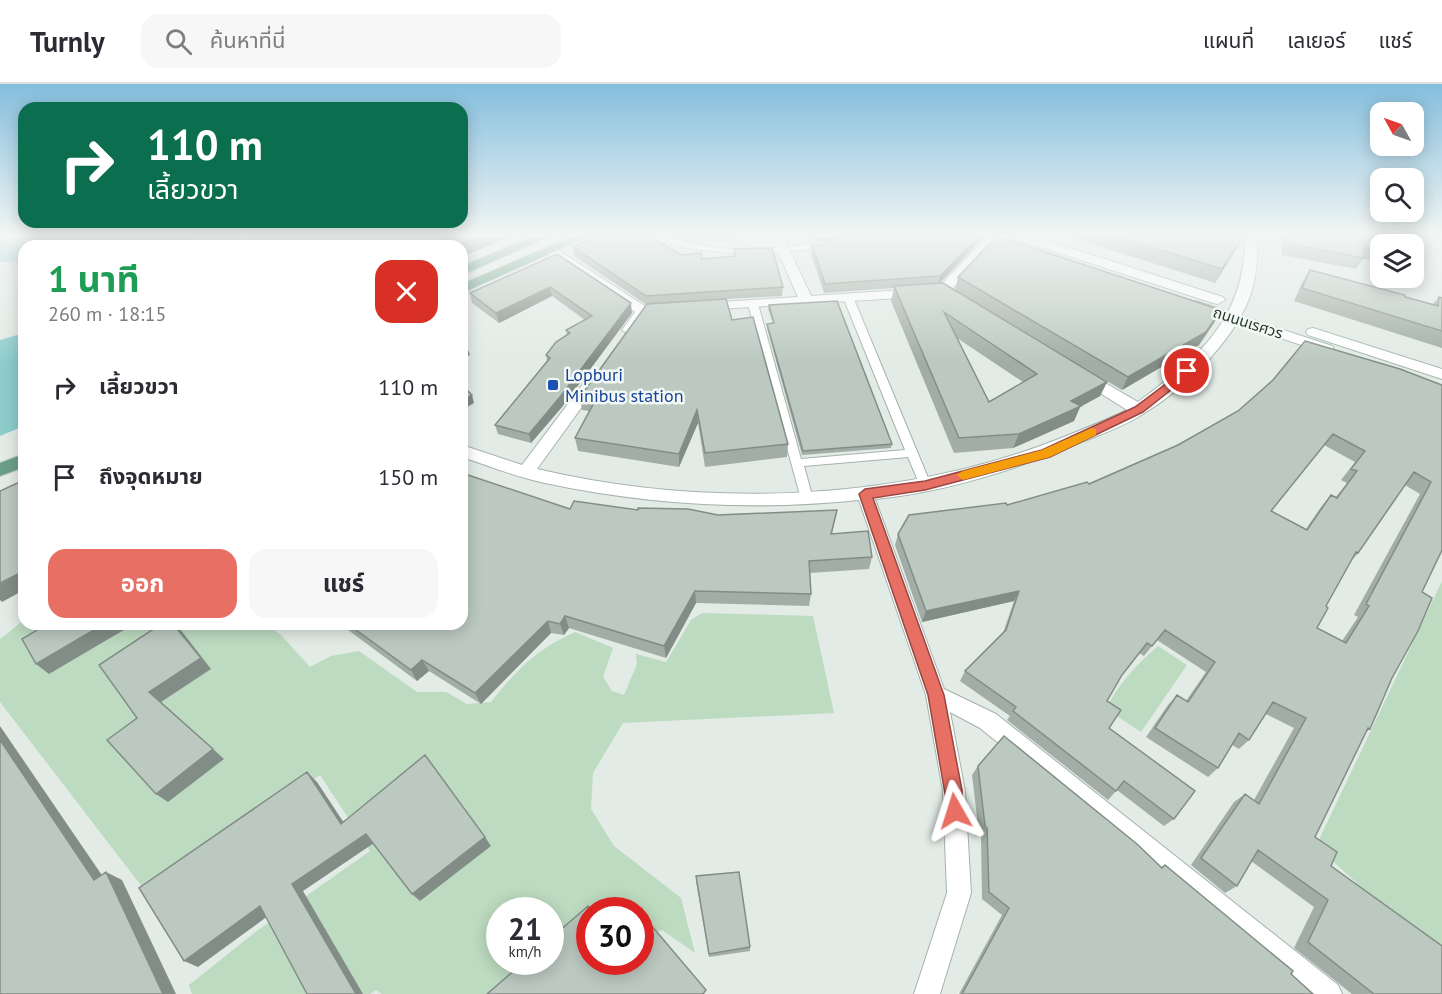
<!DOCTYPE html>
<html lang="th">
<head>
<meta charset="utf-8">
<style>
	body { margin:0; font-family:"PT Sans","Noto Sans Thai",sans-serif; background:#f7f7f7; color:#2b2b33; height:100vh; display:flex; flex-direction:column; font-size:22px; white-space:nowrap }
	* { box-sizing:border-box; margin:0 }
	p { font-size:20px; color:#7c7c81 }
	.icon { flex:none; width:33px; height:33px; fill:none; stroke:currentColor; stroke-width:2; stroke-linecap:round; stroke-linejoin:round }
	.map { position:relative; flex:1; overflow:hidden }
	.sheet { position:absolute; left:18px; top:156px; width:450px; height:390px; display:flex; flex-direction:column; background:#fff; border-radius:18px; box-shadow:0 3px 15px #0003 }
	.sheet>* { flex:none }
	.guide { position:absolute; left:18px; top:18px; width:450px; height:126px; border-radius:18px; box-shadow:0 3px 15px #0003; background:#0b6e4f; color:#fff; overflow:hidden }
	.needle { width:39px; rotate:310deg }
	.controls { position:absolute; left:1370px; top:18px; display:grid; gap:12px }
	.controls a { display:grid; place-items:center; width:54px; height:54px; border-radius:12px; background:#fff; box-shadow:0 3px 15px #0003; font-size:30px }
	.speed { position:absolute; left:486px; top:813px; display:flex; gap:12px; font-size:30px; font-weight:700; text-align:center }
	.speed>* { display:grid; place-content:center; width:78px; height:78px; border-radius:50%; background:#fff; box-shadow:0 3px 15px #0003; line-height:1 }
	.speed small { font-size:15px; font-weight:400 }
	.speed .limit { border:9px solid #d22; background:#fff; color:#111 }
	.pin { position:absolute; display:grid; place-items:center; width:51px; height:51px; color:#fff; margin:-26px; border:3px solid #fff; border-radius:50%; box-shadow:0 2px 6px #0007 }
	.me { position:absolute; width:66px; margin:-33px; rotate:354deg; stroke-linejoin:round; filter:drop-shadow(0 0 4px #0008) }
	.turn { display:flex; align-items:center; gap:21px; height:126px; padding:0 30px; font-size:27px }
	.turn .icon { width:78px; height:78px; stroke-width:2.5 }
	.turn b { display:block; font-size:42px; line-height:51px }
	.round { display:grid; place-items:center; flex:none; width:63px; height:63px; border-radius:18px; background:#f7f7f7 }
	.headline { display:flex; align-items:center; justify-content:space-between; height:102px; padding:0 30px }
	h1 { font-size:36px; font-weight:700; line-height:45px; color:#1e9e55 }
	.primary-button { display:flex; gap:12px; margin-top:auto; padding:12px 30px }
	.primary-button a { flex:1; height:69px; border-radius:18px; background:#e86f64; color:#fff; font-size:24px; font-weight:700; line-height:69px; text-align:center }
	.primary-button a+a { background:#f7f7f7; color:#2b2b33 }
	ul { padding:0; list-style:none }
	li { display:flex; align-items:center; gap:18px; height:90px; padding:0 30px }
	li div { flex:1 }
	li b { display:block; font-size:22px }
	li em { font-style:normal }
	header { display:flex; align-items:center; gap:36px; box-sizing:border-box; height:84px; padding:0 30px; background:#fff; border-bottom:2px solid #e1e1e2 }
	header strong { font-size:28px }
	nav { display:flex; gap:33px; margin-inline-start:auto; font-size:21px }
	.search { width:420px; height:54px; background:#f7f7f7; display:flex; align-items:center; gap:15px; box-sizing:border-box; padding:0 21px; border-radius:18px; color:#7c7c81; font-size:22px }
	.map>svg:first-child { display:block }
</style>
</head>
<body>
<header>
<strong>Turnly</strong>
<div class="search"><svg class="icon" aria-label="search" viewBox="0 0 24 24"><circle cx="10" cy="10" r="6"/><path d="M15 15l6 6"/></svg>ค้นหาที่นี่</div>
<nav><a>แผนที่</a><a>เลเยอร์</a><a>แชร์</a></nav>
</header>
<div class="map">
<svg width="1442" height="910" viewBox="0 0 1442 910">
	<rect width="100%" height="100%" fill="#e2ebe6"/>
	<path fill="#bddbc0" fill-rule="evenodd" d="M668,152h72v2l-2,2c-23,2 -48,7 -70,-4z
		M1442,497v372l-51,-39 -75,-68z
		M702,529l111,3 21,97 -211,10 -30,50 -2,36 23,37 67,52 14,55 -33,-23 -21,6 -1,-26h-50v52l-14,32h-194l-6,-4 -6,4h-178l-3,-9 69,-55 112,-79 -50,-76 -174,117 -146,-190v-63l24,-19v4h242l15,11 29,32 21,-11 28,-5 58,41h29l21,12 24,-2c28,-34 43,-51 84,-70l38,16 -10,29 9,14 12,4 13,-31 -1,-10 30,8 25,-42zM500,826h50v52h-50z
		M1158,562l29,19 -46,67 -35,-23c13,-26 30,-44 52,-63z"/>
	<path fill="#8ecccc" d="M25,152h170l-1,10h-170v15l-24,1v-22z
		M24,249v93l-24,10v-96z"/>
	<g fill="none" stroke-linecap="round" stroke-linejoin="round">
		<defs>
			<path id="lane" d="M649,152c23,0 45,9 68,12 37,3 74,-1 110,-7l4,3 -4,3c-50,7 -98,10 -148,-1 -10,-2 -22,-4 -30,-10z
				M848,210l5,3 78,188 -6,4 -4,-1 -13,-31 -104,9 9,33 -6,4 -6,-4 -53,-195 5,-3 5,3 43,155 104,-9 -62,-153z"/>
			<path id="street" d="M240,152h12l-1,10h-12z
				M771,152h12l28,60 106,-7 7,4 -7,4 -217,13 -2,-3 7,-4 93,-6z
				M988,152l11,2 -48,52 12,9 -2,3c-9,2 -19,-4 -25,-11l2,-3z
				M1245,152h12c1,22 0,42 -8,63 -18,45 -65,90 -106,115 -20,13 -44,21 -66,30 -65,27 -132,48 -202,55l69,190 52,25 342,271 4,9h-34l-328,-266 -30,-16 15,79 6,102 -31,101h-26l33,-101 -4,-102 -17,-96 -67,-195c-105,11 -211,5 -314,-17 -29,-6 -55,-17 -83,-26v-12l60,20 67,-89 5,-2 8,5 -65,90c171,40 364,33 527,-32 21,-9 43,-17 63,-27l-49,-31 -3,-3 3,-3h10l50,29c61,-45 108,-84 107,-166z
				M552,162l96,62 2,3 -16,22 -5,1 -7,-4 13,-18 -88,-59 -1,-3 1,-3z"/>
			<path id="secondary" d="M980,152h18l24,10 -6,4 -34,-11z
				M1014,152h19l190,61 2,3 -7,4 -5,-1 -197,-64z
				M1196,217l136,45 2,3 -2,3h-10l-131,-44 -2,-3z
				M1313,244l129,41v10l-134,-44 -2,-3 2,-3z"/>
			<path id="primary" d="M534,152h17l-89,39v-9z
				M573,152h16l-127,57v-9z
				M24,370v13l-24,9v-13z"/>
		</defs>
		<use href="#lane" stroke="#a5b3ac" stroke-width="2"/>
		<use href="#street" stroke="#a5b3ac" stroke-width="2"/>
		<use href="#secondary" stroke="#a2b6ac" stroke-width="2"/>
		<use href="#primary" stroke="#c2c8c5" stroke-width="2"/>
		<use href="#lane" fill="#fff" fill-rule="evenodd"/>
		<use href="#street" fill="#fff" fill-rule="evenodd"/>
		<use href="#secondary" fill="#fff" fill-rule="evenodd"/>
		<use href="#primary" fill="#6a9e88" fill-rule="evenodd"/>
	</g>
	<path fill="#a1ada6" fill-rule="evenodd" d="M811,152h34l-28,7z
		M1068,152h169l-2,15 -20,32z
		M1281,152h131l8,22 -7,9v-23h-33v18l-17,-3 -7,10 -74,-14z
		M980,157l-40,42 167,99 -7,14 -20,11 -6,14 -61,27 -59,5 -63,-152 3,-13 -70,5 -13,-39 1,-9 14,-1v-2zM957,254l66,44 -34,20z
		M573,163l109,8 20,4 32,-3v-7l49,38 -1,9 -56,3 6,21 56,124 -1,13 -82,10 -7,-44 -19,44 -101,-16 -3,-13 14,-27 -7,-1 -2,-13 67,-92 -73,-49z
		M557,170l75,59 -70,94 -31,36 -33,-9 -3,-9 52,-64 -1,-6 21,-20 -1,-5 19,-10 -33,-24 -53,27 -27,-20 -2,-10z
		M1310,186l123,34 6,-7 3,1v50l-148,-47 8,-18z
		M958,193l256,46 -15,22 -77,45 -167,-100z
		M769,221l123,139 -1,4 -89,7 -35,-127v-4l6,-1 -5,-14z
		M1442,301l-20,207 -30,86 -22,51 -4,3 -51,105 16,29 111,128h-90l-58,-46 20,-41 -63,-46 -14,25 -12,7 -34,-28 43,-63 11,-8 9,6 40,-72 -28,-14 -17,26 -10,9 -7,-4 -14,23 -10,9 -62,-40 22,-32 9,-10 9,6 20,-29 -49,-32 -13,16 -5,-3 -18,23 -14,25 2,27 65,91 -10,7 -47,-36 -9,10 -101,-80 3,-4 -50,-35 5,-10 38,-38 11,-32 -92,21 -27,-77 3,-11 191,-50zM1324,361l31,17 -14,18 6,3 -12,15 -4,-3 -10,12 -15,22 -35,-18zM1405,401l15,9 -66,121 4,2 -16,24 -25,-13 9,-22 25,-45 7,-8z
		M570,425l68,1 80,5 119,-5 -5,24 40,23 -3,12 -59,4 1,21 -2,12 -113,-3 -30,55 -97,-30 -5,7 -13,-2 -70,71 -52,-33 -12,10 -77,-57h122z
		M978,682l183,101 4,-2 126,109 22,20h-354l43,-79 -20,-16 -1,-63 -2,-2 -7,-59z
		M696,797l54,66v4l-41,6z"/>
	<path fill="#838d87" d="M480,152h32l-50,21v-11h-5z
		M818,152h27l-28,7z
		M979,152h3l-2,5 -42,44 2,-9z
		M1243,154l-8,13 -20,32 7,-14z
		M550,203l2,9 -53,27 -3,-10z
		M631,219l1,10 -70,94 -31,36 -2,-9z
		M1221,226l-7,13 -15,22 -77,45 6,-13z
		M467,263l3,8 -8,3v-9z
		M1107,298l-7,14 -20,11 -6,14 -61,27 6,-14 52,-33z
		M472,311l2,8 -12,7v-9z
		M697,326l1,13 -19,44v-13z
		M24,487v19l-22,12 -2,-2v-17z
		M695,507l1,12 -30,55 -2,-12z
		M1019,507l-5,10 -92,21 4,-11z
		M565,532l4,12 -5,7 -4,-11z
		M548,537l3,12 -70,71 -6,-11z
		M104,540h30l-85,50 -13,-10z
		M173,540l7,5 31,40 -50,33 63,57 -56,43 -12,-8 -7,-102z
		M422,576l7,11 -12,10 -6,-11z
		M0,642l110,161 -16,-7 -94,-140z
		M307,688l10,10 33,50 -9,-8z
		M366,750l8,9 -71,48 60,103h-7l-64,-110z
		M485,753l6,9 -71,55 -8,-7z
		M106,788l16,8 54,114h-13z
		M260,822l12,7 -74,54 -14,-6z"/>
	<path fill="#bbc9c1" stroke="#838d87" stroke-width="1.5" fill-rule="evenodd" d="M278,152h202l-23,10h-176z
		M599,152h50l33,19 19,-2 1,6 33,-3 -1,-7 38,-1 11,39 -137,9 -73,-49z
		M853,152h126l-39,40 -115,8 -13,-39 15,-1 -1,-2z
		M997,152l224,74 -15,22 -78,45 -170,-100z
		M1115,152h122l6,2 -21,31z
		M1288,152h124l8,22 -7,-2v-12h-33v6l-15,-3 -1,11 -76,-14z
		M557,170l74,49 -71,94 -31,37 -34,-9 55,-67 -4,-3 10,-13 14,-9 -4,-3 26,-14 -42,-29 -54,26 -26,-20z
		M1310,186l95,25v2l33,9 1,-9 3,1v33l-140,-43z
		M943,199l164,99 -36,19 10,5 -62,28 -60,4 -65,-152zM944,228l93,62 -48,28z
		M726,215l6,21 21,-3 35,127 -83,9 -8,-43 -18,44 -104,-16 21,-39 -16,-2 67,-93z
		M837,217l55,143 -89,7 -36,-127 7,-1 -5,-18z
		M1305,257l95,28 42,16v165l-20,42 10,6 -14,33 -26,47 -22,51 -2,-1 -53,109 22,15 -6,14 111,80v48h-68l-66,-52 20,-42 -70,-50 -21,36 -36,-28 44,-64 14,10 47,-86 -33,-16 -24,38 -10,-7 -21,35 -63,-40 22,-33 11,7 27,-40 -50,-32 -13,16 -5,-3 -25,32 -15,26 14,9 -12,18 86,63 -21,28 -50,-38 -8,10 -103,-80 3,-4 -51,-36 41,-41 13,-39 -93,20 -28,-77 11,-19 97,-12 1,2 80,-23 2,2 89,-39 60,-34 35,-31zM1333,350l32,17 -14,18 6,2 -20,27 -6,-3 -24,35 -36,-19zM1414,388l17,10 -65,122 3,2 -23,37 -29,-15 11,-20 -2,-2 30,-54 2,1z
		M462,258l5,5 -5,2z
		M462,301l10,10 -10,6z
		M462,389l108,36 4,-8 64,9v-2l50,1 30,6 119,-5 -6,24 37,-3 4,26 -63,4 2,33 -116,-3 -31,55 -99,-30 -5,8 -12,-3 -73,72 -53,-33 -11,10 -63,-46h114z
		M24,396v91l-24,12v-92z
		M47,540h57l-68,40 -14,-25z
		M161,540h12l28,34 -52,34 64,57 -57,45 -49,-54 30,-22 -38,-53z
		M1004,652l133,108 25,24 3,-3 128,106 -2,3 22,20h-351l47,-86 -20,-16 -2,-64 -2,-2 -7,-60z
		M0,656l94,140 12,-8 57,122h-163z
		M425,671l60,82 -73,57 -46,-60 -74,50 64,110h-49l-47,-88 -76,55 -45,-73 168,-116 34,52z
		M739,788l11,75 -41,7 -13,-78z
		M588,822l3,4h-1v52h50v-26l11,-11 55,65 -3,4h-216l37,-32h26v-23z"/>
	<linearGradient id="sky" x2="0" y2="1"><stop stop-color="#84bedd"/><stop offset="0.54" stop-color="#f2f6f4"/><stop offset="1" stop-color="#f2f6f4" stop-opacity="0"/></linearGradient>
	<rect width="1442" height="279" fill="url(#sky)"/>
	<path fill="#e86f64" stroke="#974841" stroke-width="1.5" d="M1187,284l6,3 -2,3 -48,38 -93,45 -125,33 -52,8 71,197 18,95 1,21 -2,6 -6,3 -6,-3 -21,-122 -69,-201 6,-5 60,-8 117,-31 93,-43z"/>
	<path fill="#f59e0b" d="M1092,344l4,1v6l-46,22 -87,23 -6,-5 6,-4 79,-21z"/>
	<rect fill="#1a4fb4" stroke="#f3f8f5" stroke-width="2" x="547" y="295" width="12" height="12" rx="3"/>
	<g text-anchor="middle" stroke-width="5" stroke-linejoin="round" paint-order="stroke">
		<g font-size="15" fill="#243b31" stroke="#f3f8f5">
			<text transform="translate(1248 239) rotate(18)" y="5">ถนนนเรศวร</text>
		</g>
		<g font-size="18" fill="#164399" stroke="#f3f8f5" text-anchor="start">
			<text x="565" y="297">Lopburi<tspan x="565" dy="21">Minibus station</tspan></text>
		</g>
	</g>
</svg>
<div class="controls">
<a><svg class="needle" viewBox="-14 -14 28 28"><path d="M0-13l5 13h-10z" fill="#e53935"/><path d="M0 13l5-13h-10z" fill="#7c7c81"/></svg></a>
<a><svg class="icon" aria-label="search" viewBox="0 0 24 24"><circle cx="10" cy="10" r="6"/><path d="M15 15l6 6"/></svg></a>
<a><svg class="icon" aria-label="layers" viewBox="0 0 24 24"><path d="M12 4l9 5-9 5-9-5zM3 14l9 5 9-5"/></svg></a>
</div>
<div class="speed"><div>21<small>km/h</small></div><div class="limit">30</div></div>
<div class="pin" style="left:1187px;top:287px;background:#d93025"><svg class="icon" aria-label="arrive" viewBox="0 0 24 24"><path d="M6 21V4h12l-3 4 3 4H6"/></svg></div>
<svg class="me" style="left:955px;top:727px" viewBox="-20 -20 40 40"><path d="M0-17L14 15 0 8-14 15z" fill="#e86f64" stroke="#fff" stroke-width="4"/></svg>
<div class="guide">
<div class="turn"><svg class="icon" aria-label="right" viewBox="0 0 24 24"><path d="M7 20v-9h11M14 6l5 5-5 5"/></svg><div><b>110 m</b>เลี้ยวขวา</div></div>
</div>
<section class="sheet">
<div class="headline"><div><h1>1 นาที</h1><p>260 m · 18:15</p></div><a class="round" style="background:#d93025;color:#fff"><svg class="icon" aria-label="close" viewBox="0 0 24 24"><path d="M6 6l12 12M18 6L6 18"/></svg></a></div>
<ul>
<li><svg class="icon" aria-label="right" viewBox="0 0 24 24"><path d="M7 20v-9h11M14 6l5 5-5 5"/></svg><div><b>เลี้ยวขวา</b></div><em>110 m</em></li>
<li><svg class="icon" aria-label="arrive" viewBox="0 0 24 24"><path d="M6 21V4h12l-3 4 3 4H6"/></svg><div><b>ถึงจุดหมาย</b></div><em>150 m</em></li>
</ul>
<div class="primary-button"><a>ออก</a><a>แชร์</a></div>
</section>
</div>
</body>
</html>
